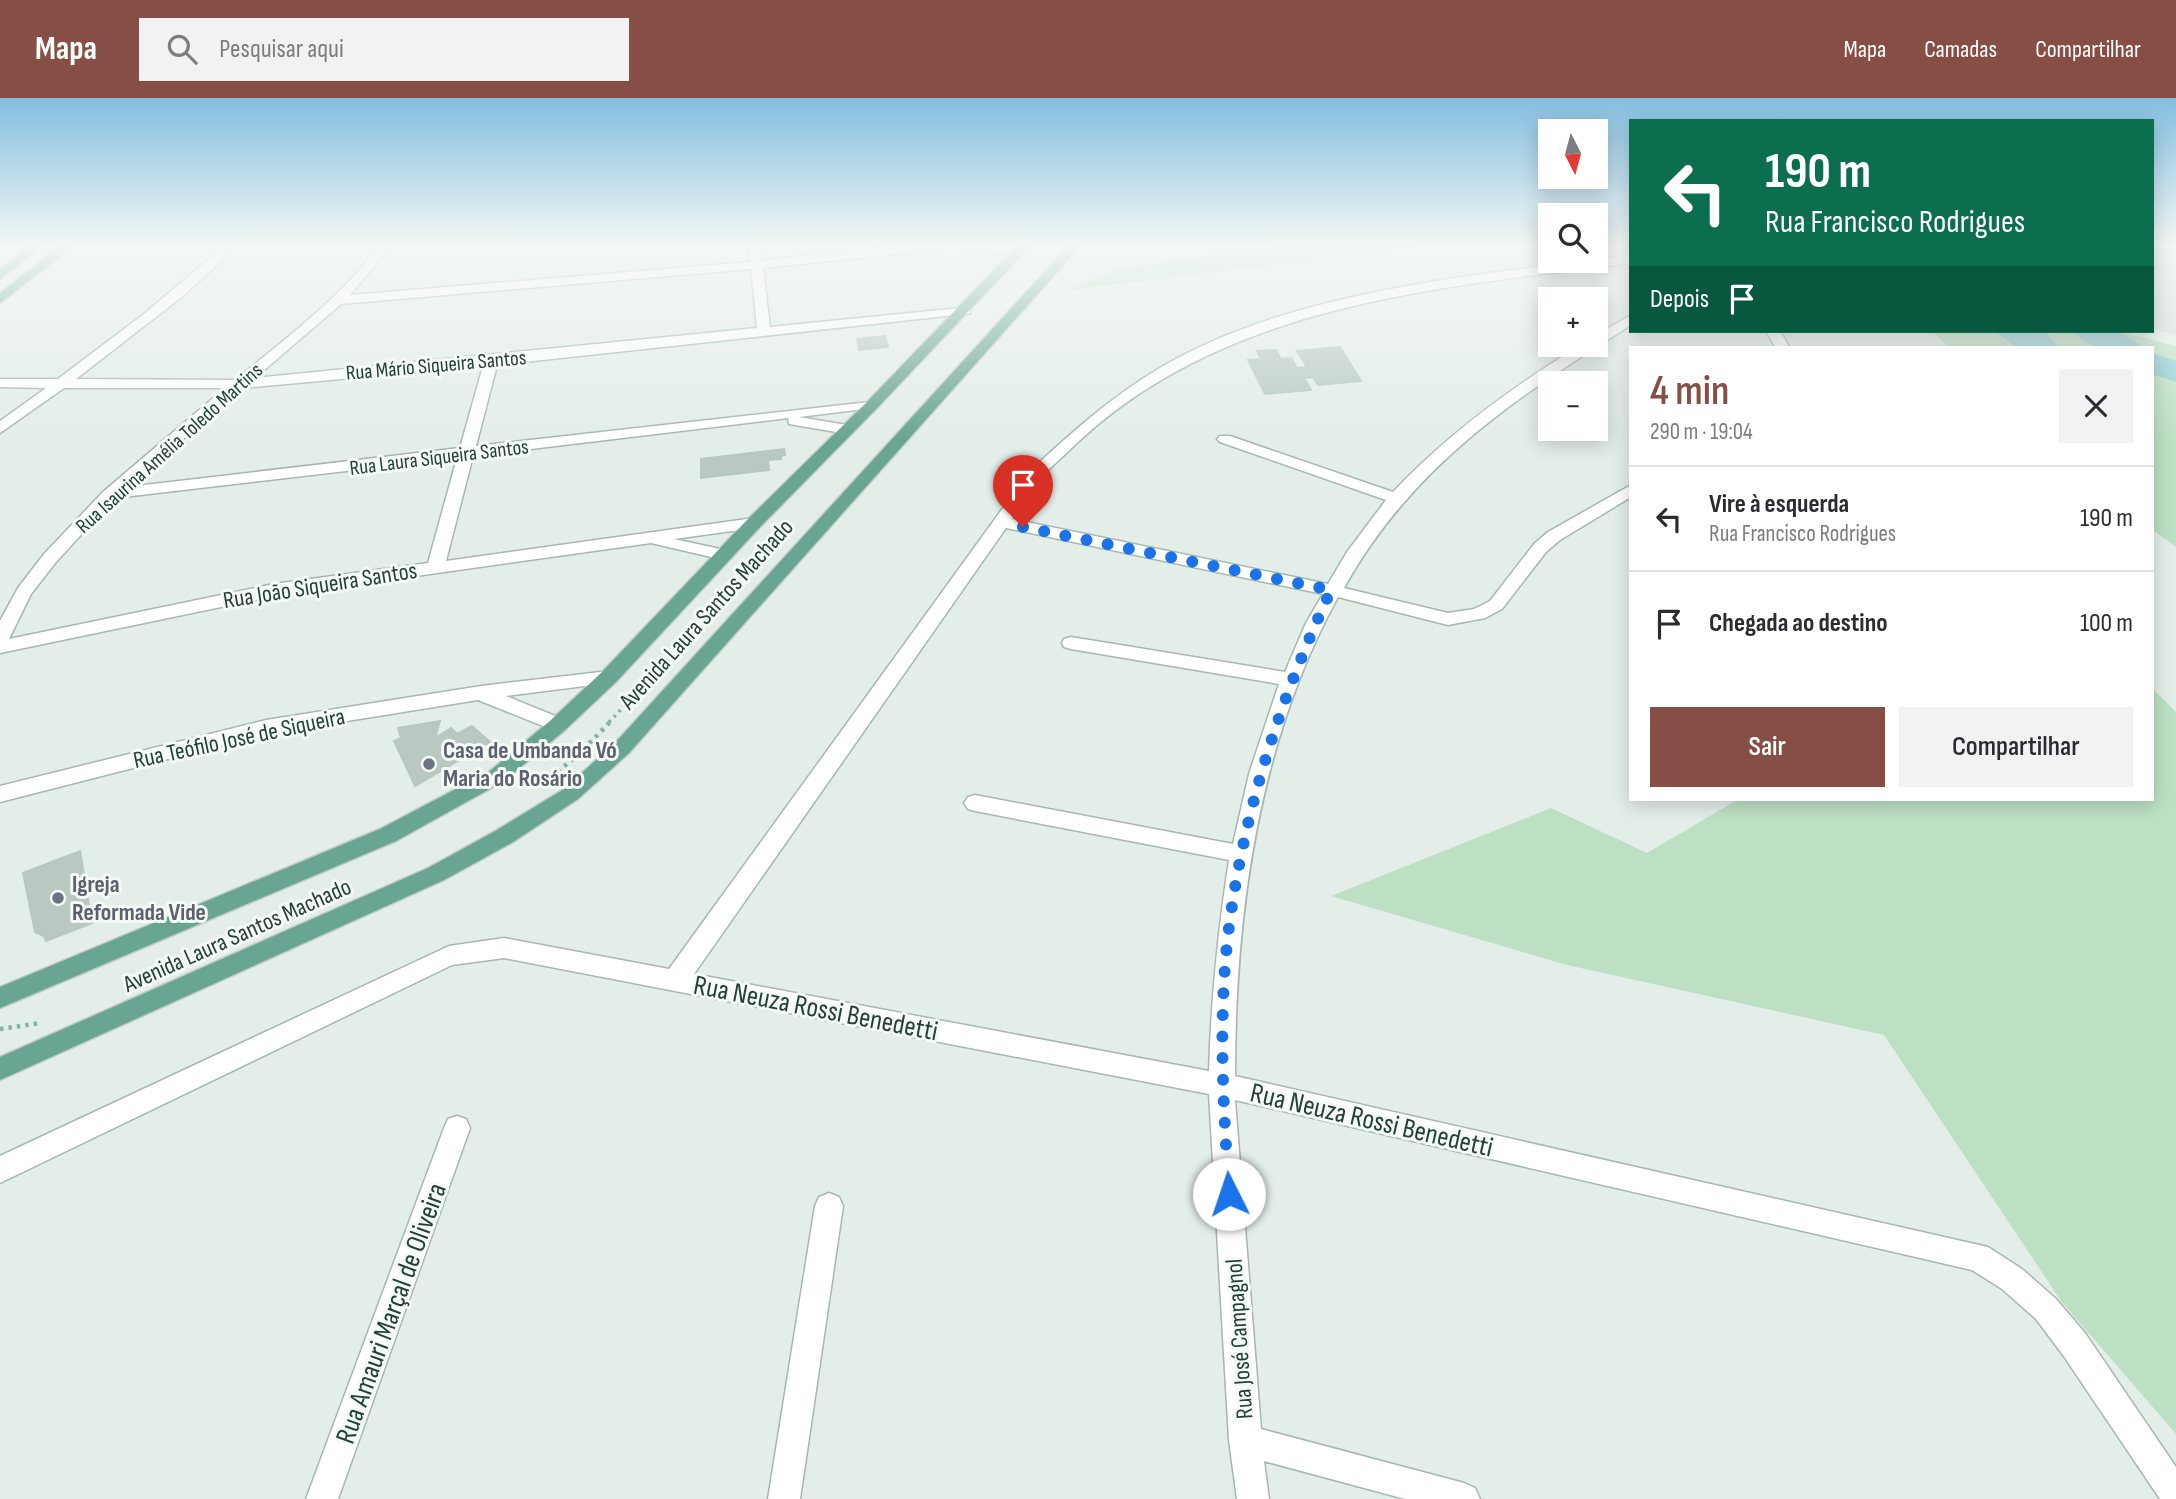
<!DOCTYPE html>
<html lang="pt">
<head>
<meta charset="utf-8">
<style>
	body { margin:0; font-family:"Sofia Sans Condensed",sans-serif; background:#f2f2f3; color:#2b2b33; height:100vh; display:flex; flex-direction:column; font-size:26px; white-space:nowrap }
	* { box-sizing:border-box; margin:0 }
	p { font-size:23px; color:#7c7c81 }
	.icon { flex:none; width:38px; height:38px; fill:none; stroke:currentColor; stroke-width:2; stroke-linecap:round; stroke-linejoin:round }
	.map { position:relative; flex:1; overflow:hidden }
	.drawer { position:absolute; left:1629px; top:248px; width:525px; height:455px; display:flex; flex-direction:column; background:#fff; border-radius:0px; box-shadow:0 4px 18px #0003 }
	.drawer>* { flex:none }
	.top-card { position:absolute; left:1629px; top:21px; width:525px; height:214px; border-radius:0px; box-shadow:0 4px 18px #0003; background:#0b6e4f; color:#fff; overflow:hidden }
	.needle { width:46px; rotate:174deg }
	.fabs { position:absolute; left:1538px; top:21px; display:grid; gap:14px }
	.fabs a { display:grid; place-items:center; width:70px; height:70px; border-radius:0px; background:#fff; box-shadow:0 4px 18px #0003; font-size:35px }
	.pin { position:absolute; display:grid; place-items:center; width:60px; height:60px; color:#fff; margin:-72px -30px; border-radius:50% 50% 50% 0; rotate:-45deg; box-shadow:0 0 7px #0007 }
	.pin .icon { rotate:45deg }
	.me { position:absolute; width:77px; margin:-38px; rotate:356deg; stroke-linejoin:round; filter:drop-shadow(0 0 5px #0008) }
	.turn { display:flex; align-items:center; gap:24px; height:147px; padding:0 21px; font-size:32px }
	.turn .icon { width:91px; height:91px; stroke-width:2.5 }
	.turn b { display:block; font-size:49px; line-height:60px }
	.then { display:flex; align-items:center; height:66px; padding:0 21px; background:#0003; gap:14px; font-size:26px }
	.round { display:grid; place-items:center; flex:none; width:74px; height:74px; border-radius:0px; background:#f2f2f3 }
	.headline { display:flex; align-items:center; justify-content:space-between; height:119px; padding:0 21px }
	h1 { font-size:42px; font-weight:600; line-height:52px; color:#864e45 }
	.action { display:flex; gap:14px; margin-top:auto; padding:14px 21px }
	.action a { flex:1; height:80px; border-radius:0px; background:#864e45; color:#fff; font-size:28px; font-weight:600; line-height:80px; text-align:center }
	.action a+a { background:#f2f2f3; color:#2b2b33 }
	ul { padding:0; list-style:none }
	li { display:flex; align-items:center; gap:21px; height:105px; padding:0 21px; border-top:2px solid #e1e1e2 }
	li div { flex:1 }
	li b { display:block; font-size:26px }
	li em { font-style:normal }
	header { display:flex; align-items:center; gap:42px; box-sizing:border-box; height:98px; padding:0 35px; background:#864e45; color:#fff }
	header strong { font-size:33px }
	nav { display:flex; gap:38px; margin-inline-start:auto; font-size:24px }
	.search { width:490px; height:63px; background:#f2f2f3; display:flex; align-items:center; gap:18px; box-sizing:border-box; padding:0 24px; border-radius:0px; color:#7c7c81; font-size:26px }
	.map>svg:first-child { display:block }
</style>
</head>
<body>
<header>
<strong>Mapa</strong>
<div class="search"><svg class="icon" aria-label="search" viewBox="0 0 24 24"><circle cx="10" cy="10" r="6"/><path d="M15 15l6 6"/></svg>Pesquisar aqui</div>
<nav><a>Mapa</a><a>Camadas</a><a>Compartilhar</a></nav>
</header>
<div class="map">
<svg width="2176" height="1401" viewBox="0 0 2176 1401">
	<rect width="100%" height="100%" fill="#e4eee9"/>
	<path fill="#d2ded8" d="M2153,146h23v91l-23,-6z"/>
	<path fill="#bde0c4" d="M1282,146h166l-379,46 45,-20z
		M1932,233h185l59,15v201l-23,-17 -1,-182h-203z
		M2153,591l23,23v722l-115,-133 -177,-266 -317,-70 -236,-69 220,-88 96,45 90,-53h415z"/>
	<path fill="#8bcdd4" d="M1994,233h49l18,17h-44z"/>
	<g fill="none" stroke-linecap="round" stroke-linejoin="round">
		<path fill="#8bcdd4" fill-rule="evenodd" d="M2074,233c22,-1 52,-4 67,17 -23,1 -53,4 -67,-17z
			M2152,255l24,8v21l-24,-8z"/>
	</g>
	<path fill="#b9c9c2" stroke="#b6c8c0" stroke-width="2" d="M885,238l3,11 -29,3 -2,-11z
		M1340,249l21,34 -43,4 -5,-8 -9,1 7,12 -46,4 -17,-34 13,-1 -4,-8 19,-1 5,9 10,-1 6,10 10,-1 -10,-16z
		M784,351l1,6 -4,1v3l-13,1 1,10 -68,8v-19z
		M440,623l-5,17 16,-10 6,6 15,-8 18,16 -75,44 -21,-45 7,-3 -3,-10z
		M80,753l12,72 -46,18 -2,-5 -9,-4 -12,-59z"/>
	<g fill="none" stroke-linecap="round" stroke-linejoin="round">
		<defs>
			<path id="minor" d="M227,146h13l-57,52 -107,83 159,1c52,-42 106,-83 146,-136h12l-43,51 400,-33 -2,-18h12l2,17c44,-5 235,-32 264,-9l-6,4 -69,-8 -188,20 7,59 200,-20v6l-5,1 -468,51 -21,81 402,-45 2,3 -2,3 -5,1 -74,9 54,9 3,3 -3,3 -5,2 -59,-10 -1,-6 -315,38 -27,105 308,-43 6,1 2,4 -8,5 -80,11 56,12 3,4 -3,4 -6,1 -73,-17 -377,53 -274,57v-32l18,-33 26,-34 59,-62 122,-104h-161l-64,45v-12l46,-33 -46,-1v-8h58l86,-65zM751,171l6,59 -502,50 86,-74zM483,268l-23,82 -333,39 116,-99zM457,360l-29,105 -154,21 -265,55 22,-45 25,-32 59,-64z
				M1631,157v8c-192,25 -405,40 -554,180 -12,12 -27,24 -38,37 -9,13 -18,26 -27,39l316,65 19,-32 39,-52 -166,-58 -3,-3 3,-3h10l163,56c56,-59 119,-105 188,-147h15v-10l35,-20v10c-114,72 -219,140 -287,263l104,25 26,-4 16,-8 44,-57 14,-12 83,-47v12l-71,43 -14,12 -44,57 -17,9 -37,7 -110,-28c-80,145 -103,316 -103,479l753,171 34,22 34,30 29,34 91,134v32h-16l-97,-144 -27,-36 -34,-30 -30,-19 -737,-170 26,329 203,54 11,5 5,11h-75l-141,-38 5,38h-32l-8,-59 -20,-346 -705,-136 -52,7 -452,218v-27l449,-210 55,-8 165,31 360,-497c42,-39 81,-74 129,-103 134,-80 322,-94 473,-114zM1006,430l317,66 -17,29 -21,49 -214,-35 -7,2 -2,4 2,4 7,2 208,35 -30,90 -16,70 -258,-49 -7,2 -4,6 4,6 7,2 254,49c-11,71 -18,140 -20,211l-515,-97z
				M1766,233h14l10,17h-14z
				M609,573l7,1 3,5 -3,5 -110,14 59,24 3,5 -3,5 -7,2 -80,-32 -212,34 -266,68v-16l266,-66 215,-34z
				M457,1018l9,3 4,9 -132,371h-32l138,-371 4,-9z
				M829,1095l10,4 4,9 -43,293h-32l47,-293 4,-9z"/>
			<path id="major" d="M32,146h13l-45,35v-10z
				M63,146h13l-76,59v-10z
				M1019,146h13l-154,163 -118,120 -144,155 -51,48 -61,51 -108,60 -396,167v-21l380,-158 110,-58 61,-51 51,-48 146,-153 120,-118z
				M1070,146h12l-453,509 -51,46 -65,43 -69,38 -444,200v-23l428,-189 69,-38 67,-41 51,-46z"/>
		</defs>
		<use href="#minor" stroke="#a6b7b0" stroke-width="3"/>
		<use href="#major" stroke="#c1cac7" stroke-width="3"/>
		<path stroke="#84b3a1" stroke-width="3.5" stroke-dasharray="2.5 4.5" stroke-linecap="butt" d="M609,624l78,-82"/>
		<path stroke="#84b3a1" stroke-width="4.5" stroke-dasharray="3.5 5" stroke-linecap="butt" d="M545,685l37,-32 29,-30
			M0,931l40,-6"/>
		<use href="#minor" fill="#fff" fill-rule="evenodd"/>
		<use href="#major" fill="#68a592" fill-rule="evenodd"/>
	</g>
	<linearGradient id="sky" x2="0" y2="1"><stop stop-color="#83bee0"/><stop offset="0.43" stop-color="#f3f7f5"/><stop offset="1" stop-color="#f3f7f5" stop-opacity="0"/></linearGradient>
	<rect width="2176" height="342" fill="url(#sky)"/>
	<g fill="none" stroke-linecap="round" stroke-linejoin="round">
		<path stroke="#1a73e8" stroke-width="12" stroke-dasharray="0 21.6" d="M1023,429l308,63c-48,103 -84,211 -100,323 -14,93 -8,188 -2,281"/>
	</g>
	<g fill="#6b7280" stroke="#f5faf7" stroke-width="2.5">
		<circle cx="429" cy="666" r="7"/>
		<circle cx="58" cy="800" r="7"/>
	</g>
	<g text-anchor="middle" stroke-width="6" stroke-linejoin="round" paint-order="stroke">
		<g font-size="21" fill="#234137" stroke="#f5faf7">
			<text transform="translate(436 267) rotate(-5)" y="7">Rua Mário Siqueira Santos</text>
			<text transform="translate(169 350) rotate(-42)" y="7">Rua Isaurina Amélia Toledo Martins</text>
			<text transform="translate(439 359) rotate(-7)" y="7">Rua Laura Siqueira Santos</text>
		</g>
		<g font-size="24" fill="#234137" stroke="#f5faf7">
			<text transform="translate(320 487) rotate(-9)" y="8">Rua João Siqueira Santos</text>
			<text transform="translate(706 516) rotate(-48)" y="8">Avenida Laura Santos Machado</text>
			<text transform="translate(239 640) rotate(-12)" y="8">Rua Teófilo José de Siqueira</text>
			<text transform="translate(237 837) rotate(-24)" y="8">Avenida Laura Santos Machado</text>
			<text transform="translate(1239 1241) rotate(-94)" y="8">Rua José Campagnol</text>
		</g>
		<g font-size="24" font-weight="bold" fill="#5b616d" stroke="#f5faf7" text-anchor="start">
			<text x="443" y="660">Casa de Umbanda Vó<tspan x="443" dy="28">Maria do Rosário</tspan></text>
			<text x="72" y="794">Igreja<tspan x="72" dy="28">Reformada Vide</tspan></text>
		</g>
		<g font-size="28" fill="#234137" stroke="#f5faf7">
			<text transform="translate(816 909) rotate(11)" y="10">Rua Neuza Rossi Benedetti</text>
			<text transform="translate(1372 1021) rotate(13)" y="10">Rua Neuza Rossi Benedetti</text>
			<text transform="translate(390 1215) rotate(-70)" y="10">Rua Amauri Marçal de Oliveira</text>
		</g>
	</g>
</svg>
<div class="fabs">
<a><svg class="needle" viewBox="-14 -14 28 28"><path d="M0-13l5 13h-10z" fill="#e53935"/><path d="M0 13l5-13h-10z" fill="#7c7c81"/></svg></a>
<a><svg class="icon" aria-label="search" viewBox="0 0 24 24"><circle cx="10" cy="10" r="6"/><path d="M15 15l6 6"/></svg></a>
<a>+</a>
<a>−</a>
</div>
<div class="pin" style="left:1023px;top:429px;background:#d93025"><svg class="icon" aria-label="arrive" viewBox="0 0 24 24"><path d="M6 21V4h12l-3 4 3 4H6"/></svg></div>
<svg class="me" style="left:1229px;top:1096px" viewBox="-20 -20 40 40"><circle r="19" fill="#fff"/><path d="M0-13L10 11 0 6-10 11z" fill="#1a73e8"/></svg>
<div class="top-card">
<div class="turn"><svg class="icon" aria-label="left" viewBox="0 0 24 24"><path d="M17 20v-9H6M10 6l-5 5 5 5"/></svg><div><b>190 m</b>Rua Francisco Rodrigues</div></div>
<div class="then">Depois<svg class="icon" aria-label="arrive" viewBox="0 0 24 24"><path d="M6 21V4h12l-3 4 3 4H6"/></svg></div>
</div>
<section class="drawer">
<div class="headline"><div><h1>4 min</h1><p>290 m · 19:04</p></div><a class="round"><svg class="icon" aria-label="close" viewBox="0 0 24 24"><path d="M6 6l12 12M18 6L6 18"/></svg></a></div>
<ul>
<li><svg class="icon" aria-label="left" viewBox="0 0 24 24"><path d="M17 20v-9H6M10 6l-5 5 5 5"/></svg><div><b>Vire à esquerda</b><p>Rua Francisco Rodrigues</p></div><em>190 m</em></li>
<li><svg class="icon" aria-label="arrive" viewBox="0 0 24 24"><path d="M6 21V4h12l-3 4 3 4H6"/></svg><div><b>Chegada ao destino</b></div><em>100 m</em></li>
</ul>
<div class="action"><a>Sair</a><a>Compartilhar</a></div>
</section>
</div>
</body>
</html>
